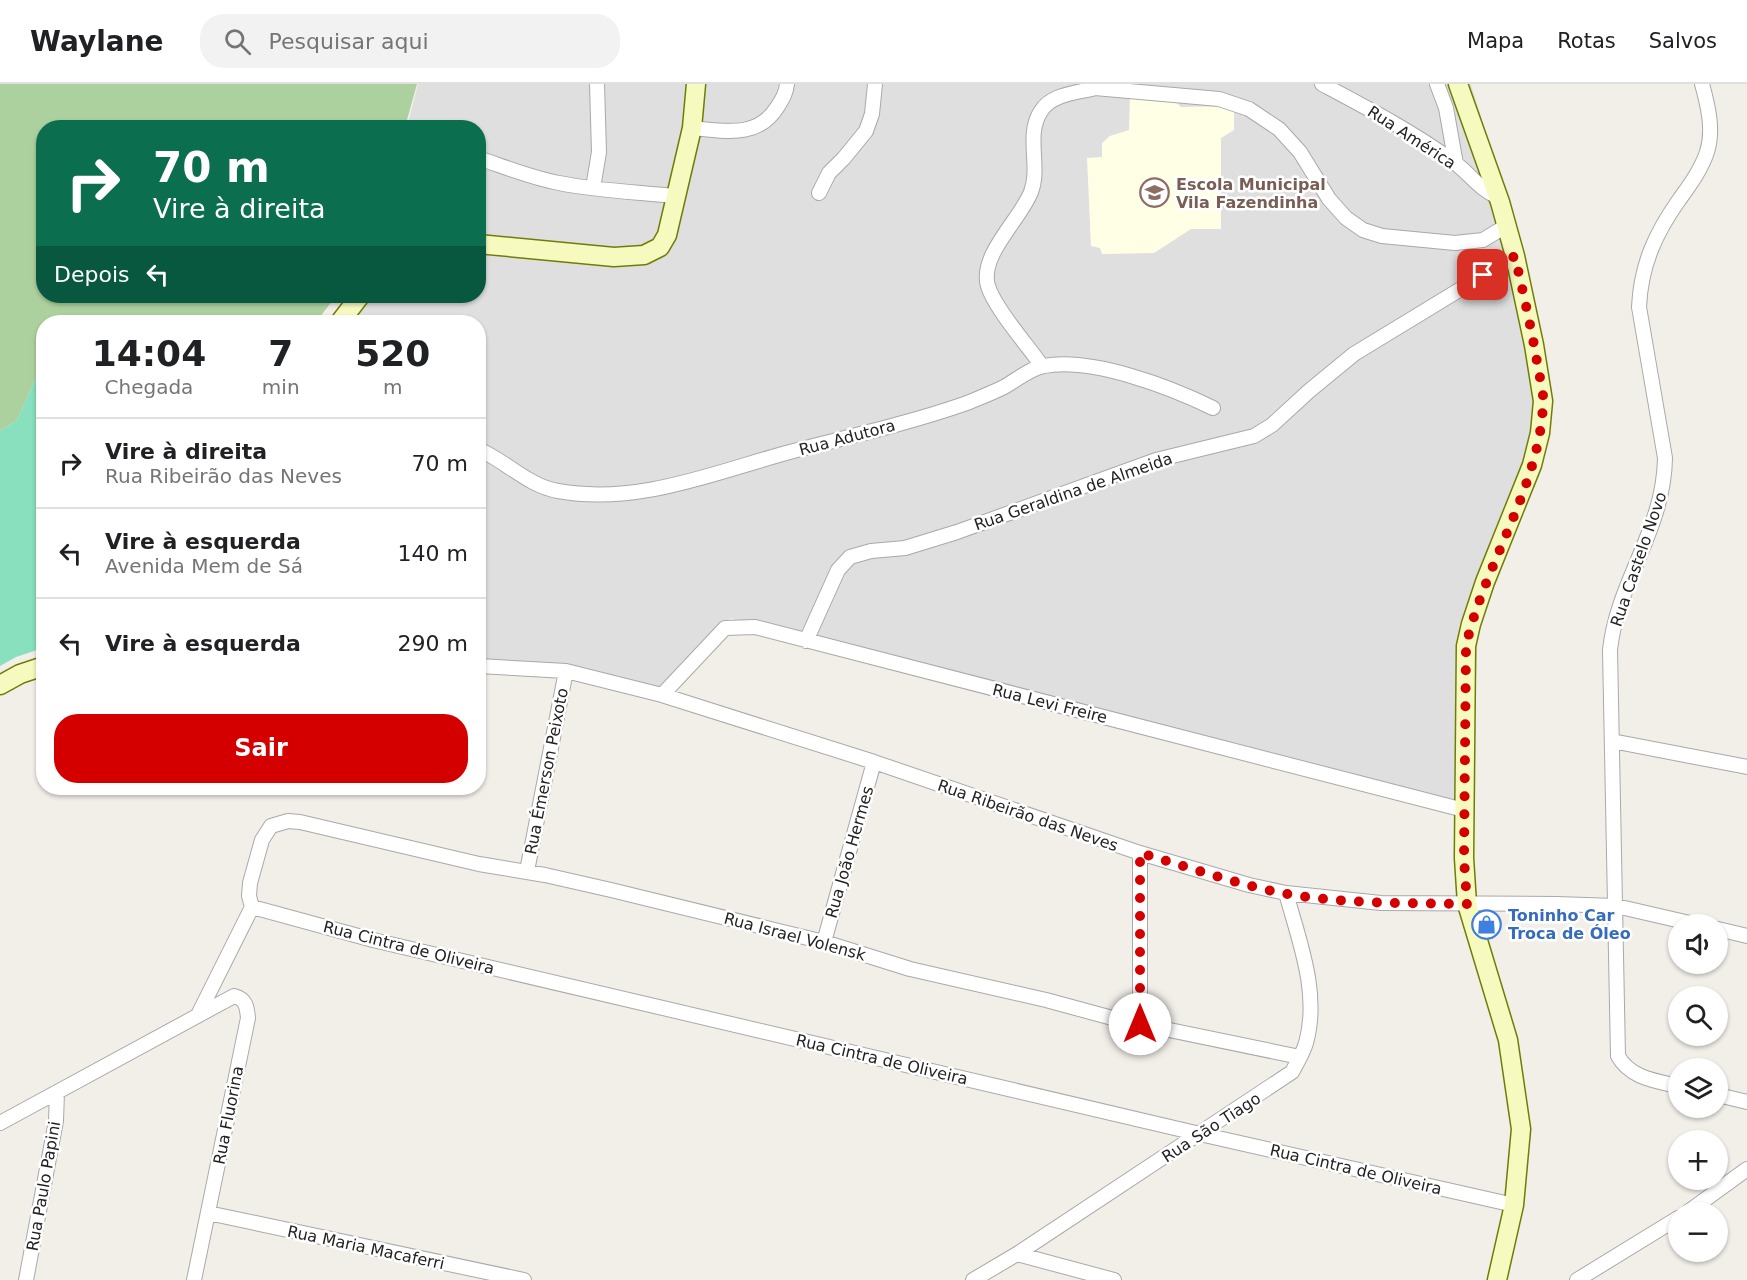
<!DOCTYPE html>
<html lang="pt">
<head>
<meta charset="utf-8">
<style>
	body { margin:0; font-family:"DejaVu Sans",sans-serif; background:#f2f2f2; color:#202124; height:100vh; display:flex; flex-direction:column; font-size:22px; white-space:nowrap }
	* { box-sizing:border-box; margin:0 }
	p { font-size:20px; color:#757577 }
	.icon { flex:none; width:33px; height:33px; fill:none; stroke:currentColor; stroke-width:2; stroke-linecap:round; stroke-linejoin:round }
	.map { position:relative; flex:1; overflow:hidden }
	.drawer { position:absolute; left:36px; top:231px; width:450px; height:480px; display:flex; flex-direction:column; background:#fff; border-radius:24px; box-shadow:0 2px 4px #0004 }
	.drawer>* { flex:none }
	.top-card { position:absolute; left:36px; top:36px; width:450px; height:183px; border-radius:24px; box-shadow:0 2px 4px #0004; background:#0b6e4f; color:#fff; overflow:hidden }
	.fabs { position:absolute; left:1668px; top:830px; display:grid; gap:12px }
	.fabs a { display:grid; place-items:center; width:60px; height:60px; border-radius:50%; background:#fff; box-shadow:0 2px 4px #0004; font-size:30px }
	.pin { position:absolute; display:grid; place-items:center; width:51px; height:51px; color:#fff; margin:-26px; border-radius:12px; box-shadow:0 3px 9px #0006 }
	.me { position:absolute; width:66px; margin:-33px; rotate:0deg; stroke-linejoin:round; filter:drop-shadow(0 0 4px #0008) }
	.turn { display:flex; align-items:center; gap:21px; height:126px; padding:0 18px; font-size:27px }
	.turn .icon { width:78px; height:78px; stroke-width:2.5 }
	.turn b { display:block; font-size:42px; line-height:51px }
	.then { display:flex; align-items:center; height:57px; padding:0 18px; background:#0003; gap:12px; font-size:22px }
	.eta { display:flex; justify-content:space-evenly; align-items:center; height:102px; text-align:center }
	.eta b { font-size:36px; font-weight:700; line-height:42px }
	.button { display:flex; gap:12px; margin-top:auto; padding:12px 18px }
	.button a { flex:1; height:69px; border-radius:24px; background:#d40000; color:#fff; font-size:24px; font-weight:700; line-height:69px; text-align:center }
	ul { padding:0; list-style:none }
	li { display:flex; align-items:center; gap:18px; height:90px; padding:0 18px; border-top:2px solid #e0e0e0 }
	li div { flex:1 }
	li b { display:block; font-size:22px }
	li em { font-style:normal }
	header { display:flex; align-items:center; gap:36px; box-sizing:border-box; height:84px; padding:0 30px; background:#fff; border-bottom:2px solid #e0e0e0 }
	header strong { font-size:28px }
	nav { display:flex; gap:33px; margin-inline-start:auto; font-size:21px }
	.search { width:420px; height:54px; background:#f2f2f2; display:flex; align-items:center; gap:15px; box-sizing:border-box; padding:0 21px; border-radius:24px; color:#757577; font-size:22px }
	.map>svg:first-child { display:block }
</style>
</head>
<body>
<header>
<strong>Waylane</strong>
<div class="search"><svg class="icon" aria-label="search" viewBox="0 0 24 24"><circle cx="10" cy="10" r="6"/><path d="M15 15l6 6"/></svg>Pesquisar aqui</div>
<nav><a>Mapa</a><a>Rotas</a><a>Salvos</a></nav>
</header>
<div class="map">
<svg width="1747" height="1196" viewBox="0 0 1747 1196">
	<rect width="100%" height="100%" fill="#f2efe9"/>
	<path fill="#e0dfdf" d="M418,0h1053l50,166 25,151 -20,77 -46,98 -9,231 -741,-189 -62,75 -189,-29 -1,-342h-149l21,-26h128v-168l-71,-1z"/>
	<path fill="#ffffe5" d="M1130,12l42,2 9,9 53,-1v24l-13,8v91h-30l-37,24 -52,1 -2,-6 -9,-2 -4,-88 15,-1v-14l8,-7 19,-6z"/>
	<path fill="#add19e" d="M0,0h417l-12,43 -361,1v168h292l-20,26h-272l-1,57 -6,-3 -20,44 -17,11z"/>
	<path fill="#88e0be" d="M37,292l7,3 -1,269 -27,9 -16,9v-235l17,-11z"/>
	<g fill="none" stroke-linecap="round" stroke-linejoin="round">
		<defs>
			<path id="street" d="M1322,0c45,24 91,48 132,78 16,12 25,27 44,35
				M1437,0l9,24 10,56
				M1095,4l124,11 30,10 30,20 21,23 29,47 17,19 17,12 19,6 73,7 28,-3 23,-14
				M692,44c33,3 66,11 86,-22 5,-8 8,-13 9,-22
				M478,74c27,9 54,20 81,25 39,8 78,9 117,13
				M593,104l6,-36 -2,-68
				M819,109l10,-20 15,-15 22,-27 6,-17 3,-30
				M1042,282c-14,-20 -48,-59 -54,-80 -9,-31 32,-66 43,-94 10,-26 -6,-57 10,-81 10,-17 36,-18 54,-23l1,-4
				M478,365c28,12 50,37 80,42 84,15 164,-22 243,-42 55,-14 112,-27 166,-46 12,-5 25,-10 37,-16 12,-7 27,-19 40,-21 48,-9 126,21 169,42
				M806,557l32,-71 12,-13 21,-6 34,-3 52,-16 199,-72 98,-24 18,-11 37,-34 45,-37 161,-98
				M478,582l88,5 96,24 212,67 266,91 109,32 37,8 95,10 175,1 60,2 78,18
				M662,611l63,-67 30,-1 709,183
				M1612,657l135,26
				M527,787l39,-200
				M252,823l121,33 827,194 314,71
				M1718,845l29,7
				M824,858l50,-180
				M198,931l54,-108 -3,-11 1,-13 12,-43 9,-14 17,-5 12,1 179,42 66,11 66,15 213,52 86,27 136,31 70,19 184,38
				M1140,940v-171
				M1678,1002c-22,-5 -48,-8 -60,-30l-8,-406c7,-68 54,-120 55,-192l-26,-151c2,-42 16,-73 40,-107 10,-14 22,-30 28,-48 7,-22 1,-46 -5,-68
				M1718,1011l29,7
				M0,1039l234,-127c12,3 13,11 14,22l-54,262
				M1688,1128l59,-43
				M208,1129l316,67
				M1017,1170l97,26
				M26,1196l30,-159 1,-29
				M973,1196l44,-26 275,-182c5,-9 11,-19 14,-29 14,-50 -7,-102 -20,-150
				M1577,1196l101,-62"/>
			<path id="secondary" d="M1458,0l42,118 15,54 19,89 9,56 -3,32 -8,32 -47,117 -14,42 -5,22 -2,212 3,46 41,136 13,89 -7,76 -17,75
				M478,160l136,13 30,-2 16,-8 7,-12 25,-107 4,-44
				M340,238l20,-26
				M0,601l20,-11 24,-8"/>
		</defs>
		<use href="#street" stroke="#a9a9a9" stroke-width="16"/>
		<use href="#secondary" stroke="#707d05" stroke-width="21"/>
		<use href="#street" stroke="#fff" stroke-width="14"/>
		<use href="#secondary" stroke="#f7fabf" stroke-width="18"/>
	</g>
	<g fill="none" stroke-linecap="round" stroke-linejoin="round">
		<path stroke="#d40000" stroke-width="10" stroke-dasharray="0 18" d="M1140,940v-171c49,14 98,32 147,41 59,10 120,9 180,10l-3,-46 2,-212c18,-81 74,-160 77,-242 1,-12 -3,-25 -5,-36 -6,-38 -15,-75 -23,-112l-32,19"/>
	</g>
	<defs>
		<symbol id="school-ring" viewBox="-11 -11 22 22"><circle r="9.5" fill="#fff" stroke="#8d6e63" stroke-width="1.5"/><path d="M0-5L7-2L0 1L-7-2ZM-4 1L0 2.5L4 1V4Q0 6-4 4Z" fill="#8d6e63"/></symbol>
		<symbol id="shop-ring" viewBox="-11 -11 22 22"><circle r="9.5" fill="#fff" stroke="#3f7fe0" stroke-width="1.5"/><path d="M-5-2.5h2.3a2.7 3.5 0 0 1 5.4 0H5L5.5 6h-11ZM-1.5-2.5h3a1.5 2.3 0 0 0-3 0Z" fill="#3f7fe0"/></symbol>
	</defs>
	<g fill-rule="evenodd">
		<use href="#school-ring" x="1138" y="92" width="33" height="33"/>
		<use href="#shop-ring" x="1470" y="824" width="33" height="33"/>
	</g>
	<g text-anchor="middle" stroke-width="5" stroke-linejoin="round" paint-order="stroke">
		<g font-size="16" fill="#222" stroke="#fff">
			<text transform="translate(1412 53) rotate(33)" y="6">Rua América</text>
			<text transform="translate(847 353) rotate(-15)" y="6">Rua Adutora</text>
			<text transform="translate(1073 407) rotate(-19)" y="6">Rua Geraldina de Almeida</text>
			<text transform="translate(1638 475) rotate(-71)" y="6">Rua Castelo Novo</text>
			<text transform="translate(1050 619) rotate(14)" y="6">Rua Levi Freire</text>
			<text transform="translate(546 687) rotate(-79)" y="6">Rua Émerson Peixoto</text>
			<text transform="translate(1028 731) rotate(19)" y="6">Rua Ribeirão das Neves</text>
			<text transform="translate(849 768) rotate(-74)" y="6">Rua João Hermes</text>
			<text transform="translate(795 852) rotate(15)" y="6">Rua Israel Volensk</text>
			<text transform="translate(409 863) rotate(14)" y="6">Rua Cintra de Oliveira</text>
			<text transform="translate(882 975) rotate(13)" y="6">Rua Cintra de Oliveira</text>
			<text transform="translate(228 1031) rotate(-79)" y="6">Rua Fluorina</text>
			<text transform="translate(1211 1043) rotate(-33)" y="6">Rua São Tiago</text>
			<text transform="translate(1356 1085) rotate(13)" y="6">Rua Cintra de Oliveira</text>
			<text transform="translate(43 1102) rotate(-80)" y="6">Rua Paulo Papini</text>
			<text transform="translate(366 1163) rotate(12)" y="6">Rua Maria Macaferri</text>
		</g>
		<g font-size="16" font-weight="bold" fill="#785e54" stroke="#fff" text-anchor="start">
			<text x="1176" y="106">Escola Municipal<tspan x="1176" dy="18">Vila Fazendinha</tspan></text>
		</g>
		<g font-size="16" font-weight="bold" fill="#366cbe" stroke="#fff" text-anchor="start">
			<text x="1508" y="837">Toninho Car<tspan x="1508" dy="18">Troca de Óleo</tspan></text>
		</g>
	</g>
</svg>
<div class="fabs">
<a><svg class="icon" aria-label="sound" viewBox="0 0 24 24"><path d="M4 9h4l5-4v14l-5-4H4zM17 9q2 3 0 6"/></svg></a>
<a><svg class="icon" aria-label="search" viewBox="0 0 24 24"><circle cx="10" cy="10" r="6"/><path d="M15 15l6 6"/></svg></a>
<a><svg class="icon" aria-label="layers" viewBox="0 0 24 24"><path d="M12 4l9 5-9 5-9-5zM3 14l9 5 9-5"/></svg></a>
<a>+</a>
<a>−</a>
</div>
<div class="pin" style="left:1483px;top:191px;background:#d93025"><svg class="icon" aria-label="arrive" viewBox="0 0 24 24"><path d="M6 21V4h12l-3 4 3 4H6"/></svg></div>
<svg class="me" style="left:1140px;top:940px" viewBox="-20 -20 40 40"><circle r="19" fill="#fff"/><path d="M0-13L10 11 0 6-10 11z" fill="#d40000"/></svg>
<div class="top-card">
<div class="turn"><svg class="icon" aria-label="right" viewBox="0 0 24 24"><path d="M7 20v-9h11M14 6l5 5-5 5"/></svg><div><b>70 m</b>Vire à direita</div></div>
<div class="then">Depois<svg class="icon" aria-label="left" viewBox="0 0 24 24"><path d="M17 20v-9H6M10 6l-5 5 5 5"/></svg></div>
</div>
<section class="drawer">
<div class="eta">
<div><b>14:04</b><p>Chegada</p></div>
<div><b>7</b><p>min</p></div>
<div><b>520</b><p>m</p></div>
</div>
<ul>
<li><svg class="icon" aria-label="right" viewBox="0 0 24 24"><path d="M7 20v-9h11M14 6l5 5-5 5"/></svg><div><b>Vire à direita</b><p>Rua Ribeirão das Neves</p></div><em>70 m</em></li>
<li><svg class="icon" aria-label="left" viewBox="0 0 24 24"><path d="M17 20v-9H6M10 6l-5 5 5 5"/></svg><div><b>Vire à esquerda</b><p>Avenida Mem de Sá</p></div><em>140 m</em></li>
<li><svg class="icon" aria-label="left" viewBox="0 0 24 24"><path d="M17 20v-9H6M10 6l-5 5 5 5"/></svg><div><b>Vire à esquerda</b></div><em>290 m</em></li>
</ul>
<div class="button"><a>Sair</a></div>
</section>
</div>
</body>
</html>
